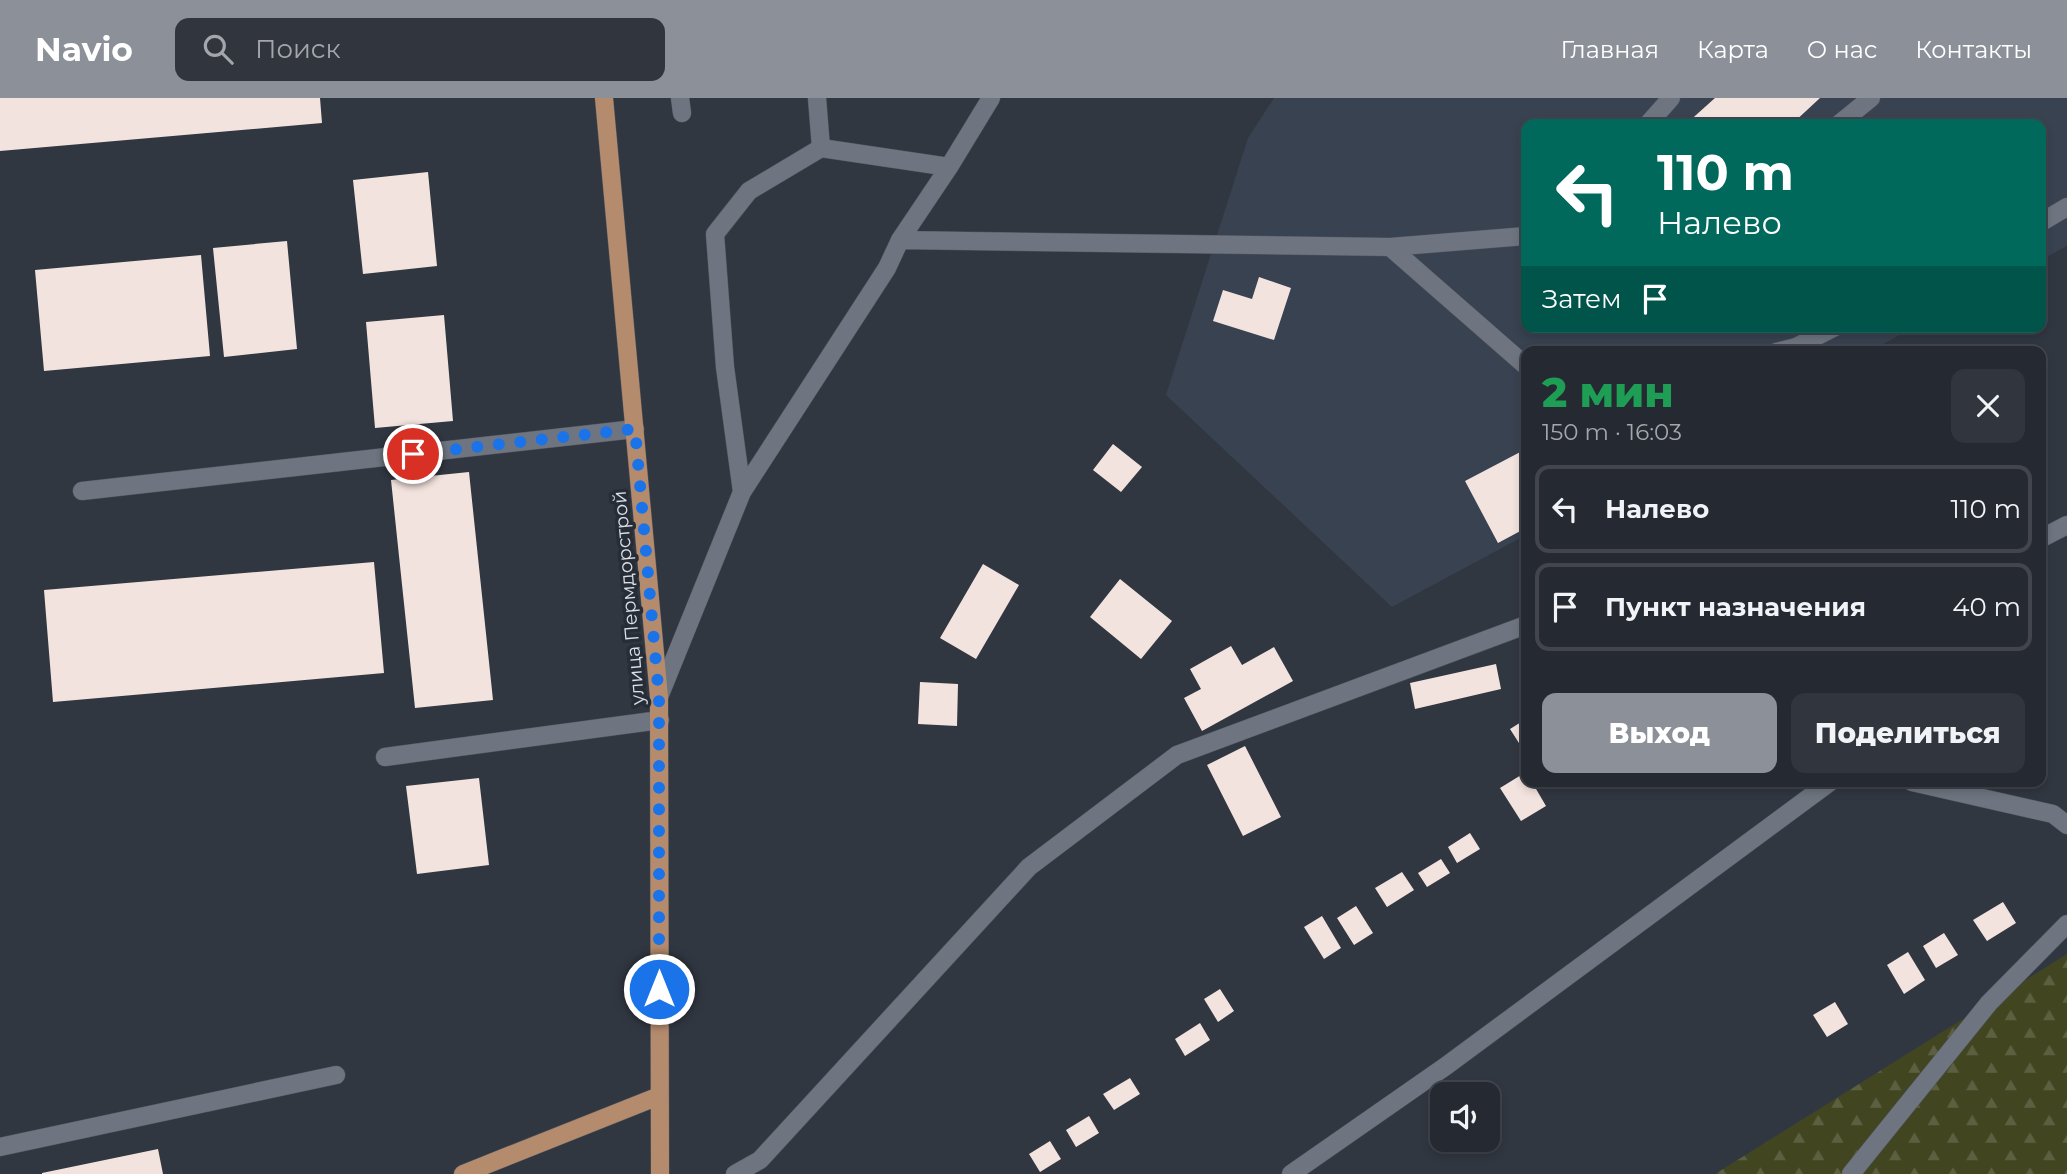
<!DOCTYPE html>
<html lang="ru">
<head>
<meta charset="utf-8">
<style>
	body { margin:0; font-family:Montserrat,sans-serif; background:#31353d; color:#f1f3f6; height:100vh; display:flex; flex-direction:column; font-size:26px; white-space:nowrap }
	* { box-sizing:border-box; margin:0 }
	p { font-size:23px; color:#a3a6ab }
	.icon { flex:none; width:38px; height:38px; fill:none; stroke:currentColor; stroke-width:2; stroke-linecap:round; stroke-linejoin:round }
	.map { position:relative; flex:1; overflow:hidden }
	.drawer { position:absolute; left:1521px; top:248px; width:525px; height:441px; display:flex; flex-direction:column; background:#252931; border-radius:14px; box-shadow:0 4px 10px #0003,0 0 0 2px #42454d }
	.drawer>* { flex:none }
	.hud { position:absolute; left:1521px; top:21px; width:525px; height:214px; border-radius:14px; box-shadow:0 4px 10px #0003,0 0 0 2px #42454d; background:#00695c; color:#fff; overflow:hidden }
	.controls { position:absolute; left:1430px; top:984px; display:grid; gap:14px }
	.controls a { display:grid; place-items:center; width:70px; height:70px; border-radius:14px; background:#252931; box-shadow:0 4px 10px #0003,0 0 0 2px #42454d; font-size:35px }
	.pin { position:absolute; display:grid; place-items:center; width:60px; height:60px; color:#fff; margin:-30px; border:4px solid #fff; border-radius:50%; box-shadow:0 2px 7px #0007 }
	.me { position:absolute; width:77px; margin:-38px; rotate:0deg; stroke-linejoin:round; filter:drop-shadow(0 0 5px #0008) }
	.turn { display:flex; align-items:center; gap:24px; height:147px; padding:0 21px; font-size:32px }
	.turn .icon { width:91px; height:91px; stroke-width:2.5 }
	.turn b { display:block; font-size:49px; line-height:60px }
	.then { display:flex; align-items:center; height:66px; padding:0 21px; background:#0003; gap:14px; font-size:26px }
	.round { display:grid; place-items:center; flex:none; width:74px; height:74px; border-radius:14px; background:#31353d }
	.overview { display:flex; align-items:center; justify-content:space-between; height:119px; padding:0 21px }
	h1 { font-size:42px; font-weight:800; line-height:52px; color:#1e9e55 }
	.button { display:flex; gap:14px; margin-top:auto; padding:14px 21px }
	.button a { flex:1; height:80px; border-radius:14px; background:#8c9099; color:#fff; font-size:28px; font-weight:800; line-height:80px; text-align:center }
	.button a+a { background:#31353d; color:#f1f3f6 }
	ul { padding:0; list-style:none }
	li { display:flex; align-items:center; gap:21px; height:88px; margin:0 14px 10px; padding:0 7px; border:4px solid #42454d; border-radius:14px }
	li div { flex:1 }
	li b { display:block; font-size:26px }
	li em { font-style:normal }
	header { display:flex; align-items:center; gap:42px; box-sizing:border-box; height:98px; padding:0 35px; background:#8c9099; color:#fff }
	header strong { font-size:33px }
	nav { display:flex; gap:38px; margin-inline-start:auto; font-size:24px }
	.search { width:490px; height:63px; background:#31353d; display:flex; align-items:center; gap:18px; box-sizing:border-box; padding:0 24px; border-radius:14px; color:#a3a6ab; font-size:26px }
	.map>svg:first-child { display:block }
</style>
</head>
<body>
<header>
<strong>Navio</strong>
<div class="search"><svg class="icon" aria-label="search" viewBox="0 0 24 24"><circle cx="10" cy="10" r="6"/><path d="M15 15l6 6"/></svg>Поиск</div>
<nav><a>Главная</a><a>Карта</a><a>О нас</a><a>Контакты</a></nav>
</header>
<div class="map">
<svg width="2067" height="1076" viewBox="0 0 2067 1076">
	<defs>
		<pattern id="forest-firs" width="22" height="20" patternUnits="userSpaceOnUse" patternTransform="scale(1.75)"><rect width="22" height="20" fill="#414621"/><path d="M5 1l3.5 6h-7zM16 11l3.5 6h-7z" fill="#5c6041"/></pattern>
	</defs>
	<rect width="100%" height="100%" fill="#313741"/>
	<path fill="#384251" d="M1274,0h793v148l-26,14 -1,-136h-514v203h388l-45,25h-343v183l-134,72 -226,-212 82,-257z"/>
	<path fill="url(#forest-firs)" d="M2067,856v220h-352z"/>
	<path fill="#f3e3de" d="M0,0h320l2,25 -322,28z
		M1715,0h105l-28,26h-106z
		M428,74l9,94 -74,8 -10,-94z
		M287,143l10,108 -73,8 -11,-109z
		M201,157l9,101 -166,15 -9,-101z
		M1259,179l32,11 -17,52 -61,-19 10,-31 29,9z
		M444,217l9,106 -78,7 -9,-106z
		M1113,346l29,23 -21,25 -28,-22z
		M1526,351v79l-28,15 -33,-62z
		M469,374l24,228 -78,8 -24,-228z
		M374,464l10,111 -331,29 -9,-112z
		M983,466l36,21 -43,74 -36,-21z
		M1120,481l52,42 -31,38 -51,-42z
		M1231,548l11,19 32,-18 19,34 -91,50 -18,-33 17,-9 -11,-20z
		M1496,566l5,25 -86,20 -5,-26z
		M920,584l38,2 -1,42 -39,-2z
		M1526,621v35l-16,-25z
		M1245,648l36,71 -38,19 -36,-71z
		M1526,674v10h6l14,24 -25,15 -21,-33z
		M479,680l10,87 -72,9 -11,-88z
		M1470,735l10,16 -23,14 -9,-16z
		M1441,761l9,14 -23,14 -9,-14z
		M1402,774l12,18 -27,17 -12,-19z
		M2003,804l13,21 -29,18 -14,-21z
		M1356,808l17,27 -19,12 -17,-27z
		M1322,818l19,32 -17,11 -20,-32z
		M1944,835l14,22 -22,13 -13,-22z
		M1908,854l17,28 -21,14 -17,-29z
		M1220,891l14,22 -16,11 -14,-23z
		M1835,904l13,22 -21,13 -14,-22z
		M1200,925l10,17 -25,16 -10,-17z
		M1130,980l10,16 -26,16 -11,-16z
		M1089,1018l10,17 -23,14 -10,-17z
		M1050,1043l11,18 -21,13 -11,-18z
		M158,1051l5,25h-121v-1z"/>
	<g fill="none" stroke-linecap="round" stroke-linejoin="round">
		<defs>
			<path id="minor" d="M680,0l2,15
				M817,0l4,50 128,19
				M1648,26l23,-26
				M1839,26l32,-26
				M2040,125l27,-16
				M900,142l490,7 136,-11
				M1390,149l136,119
				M1776,254l20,-5 39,-20
				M82,393l553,-62
				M742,394l-17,-125 -10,-133 34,-43 72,-43
				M2040,441l27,-14
				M659,599l83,-205 145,-224 13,-28 49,-73 42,-69
				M385,659l275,-37
				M1912,684l141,32 14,11
				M0,1049l336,-72
				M735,1076l25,-14 269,-293 148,-112 349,-130
				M1291,1076l155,-108 384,-284
				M1851,1076l138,-171 78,-79"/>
			<path id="major" d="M604,0l55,599 1,477
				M463,1076l196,-78"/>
		</defs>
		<use href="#minor" stroke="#50555d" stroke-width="19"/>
		<use href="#major" stroke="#50555d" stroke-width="19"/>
		<use href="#minor" stroke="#6e7580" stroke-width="18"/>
		<use href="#major" stroke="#b58b6d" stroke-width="18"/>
	</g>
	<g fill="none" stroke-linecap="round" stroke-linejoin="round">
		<path stroke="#1a73e8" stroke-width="12" stroke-dasharray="0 21.6" d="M413,356l222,-25 24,268v292"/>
	</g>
	<g text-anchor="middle" stroke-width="7" stroke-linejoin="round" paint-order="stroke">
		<g font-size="19" fill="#dce0e7" stroke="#272d37">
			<text transform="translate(628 500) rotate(-95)" y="7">улица Пермдорстрой</text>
		</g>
	</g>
</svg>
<div class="controls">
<a><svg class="icon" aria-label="sound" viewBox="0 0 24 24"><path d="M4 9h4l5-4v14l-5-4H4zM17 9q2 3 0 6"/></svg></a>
</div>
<div class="pin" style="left:413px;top:356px;background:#d93025"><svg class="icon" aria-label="arrive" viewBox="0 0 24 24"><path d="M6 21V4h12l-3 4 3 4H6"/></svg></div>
<svg class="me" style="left:659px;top:891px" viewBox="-20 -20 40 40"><circle r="17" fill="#1a73e8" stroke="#fff" stroke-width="3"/><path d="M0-11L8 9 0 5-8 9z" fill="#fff"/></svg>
<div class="hud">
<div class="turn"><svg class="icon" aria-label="left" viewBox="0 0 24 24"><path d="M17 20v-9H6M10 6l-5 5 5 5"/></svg><div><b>110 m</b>Налево</div></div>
<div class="then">Затем<svg class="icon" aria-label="arrive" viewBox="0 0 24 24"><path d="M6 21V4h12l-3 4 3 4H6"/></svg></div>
</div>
<section class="drawer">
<div class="overview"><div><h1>2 мин</h1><p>150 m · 16:03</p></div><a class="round"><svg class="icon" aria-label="close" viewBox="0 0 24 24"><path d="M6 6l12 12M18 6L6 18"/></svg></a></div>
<ul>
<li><svg class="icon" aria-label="left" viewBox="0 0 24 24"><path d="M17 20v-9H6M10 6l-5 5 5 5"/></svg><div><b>Налево</b></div><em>110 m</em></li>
<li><svg class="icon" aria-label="arrive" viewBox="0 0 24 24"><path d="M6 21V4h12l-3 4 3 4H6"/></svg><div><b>Пункт назначения</b></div><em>40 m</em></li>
</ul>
<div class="button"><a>Выход</a><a>Поделиться</a></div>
</section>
</div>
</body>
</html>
